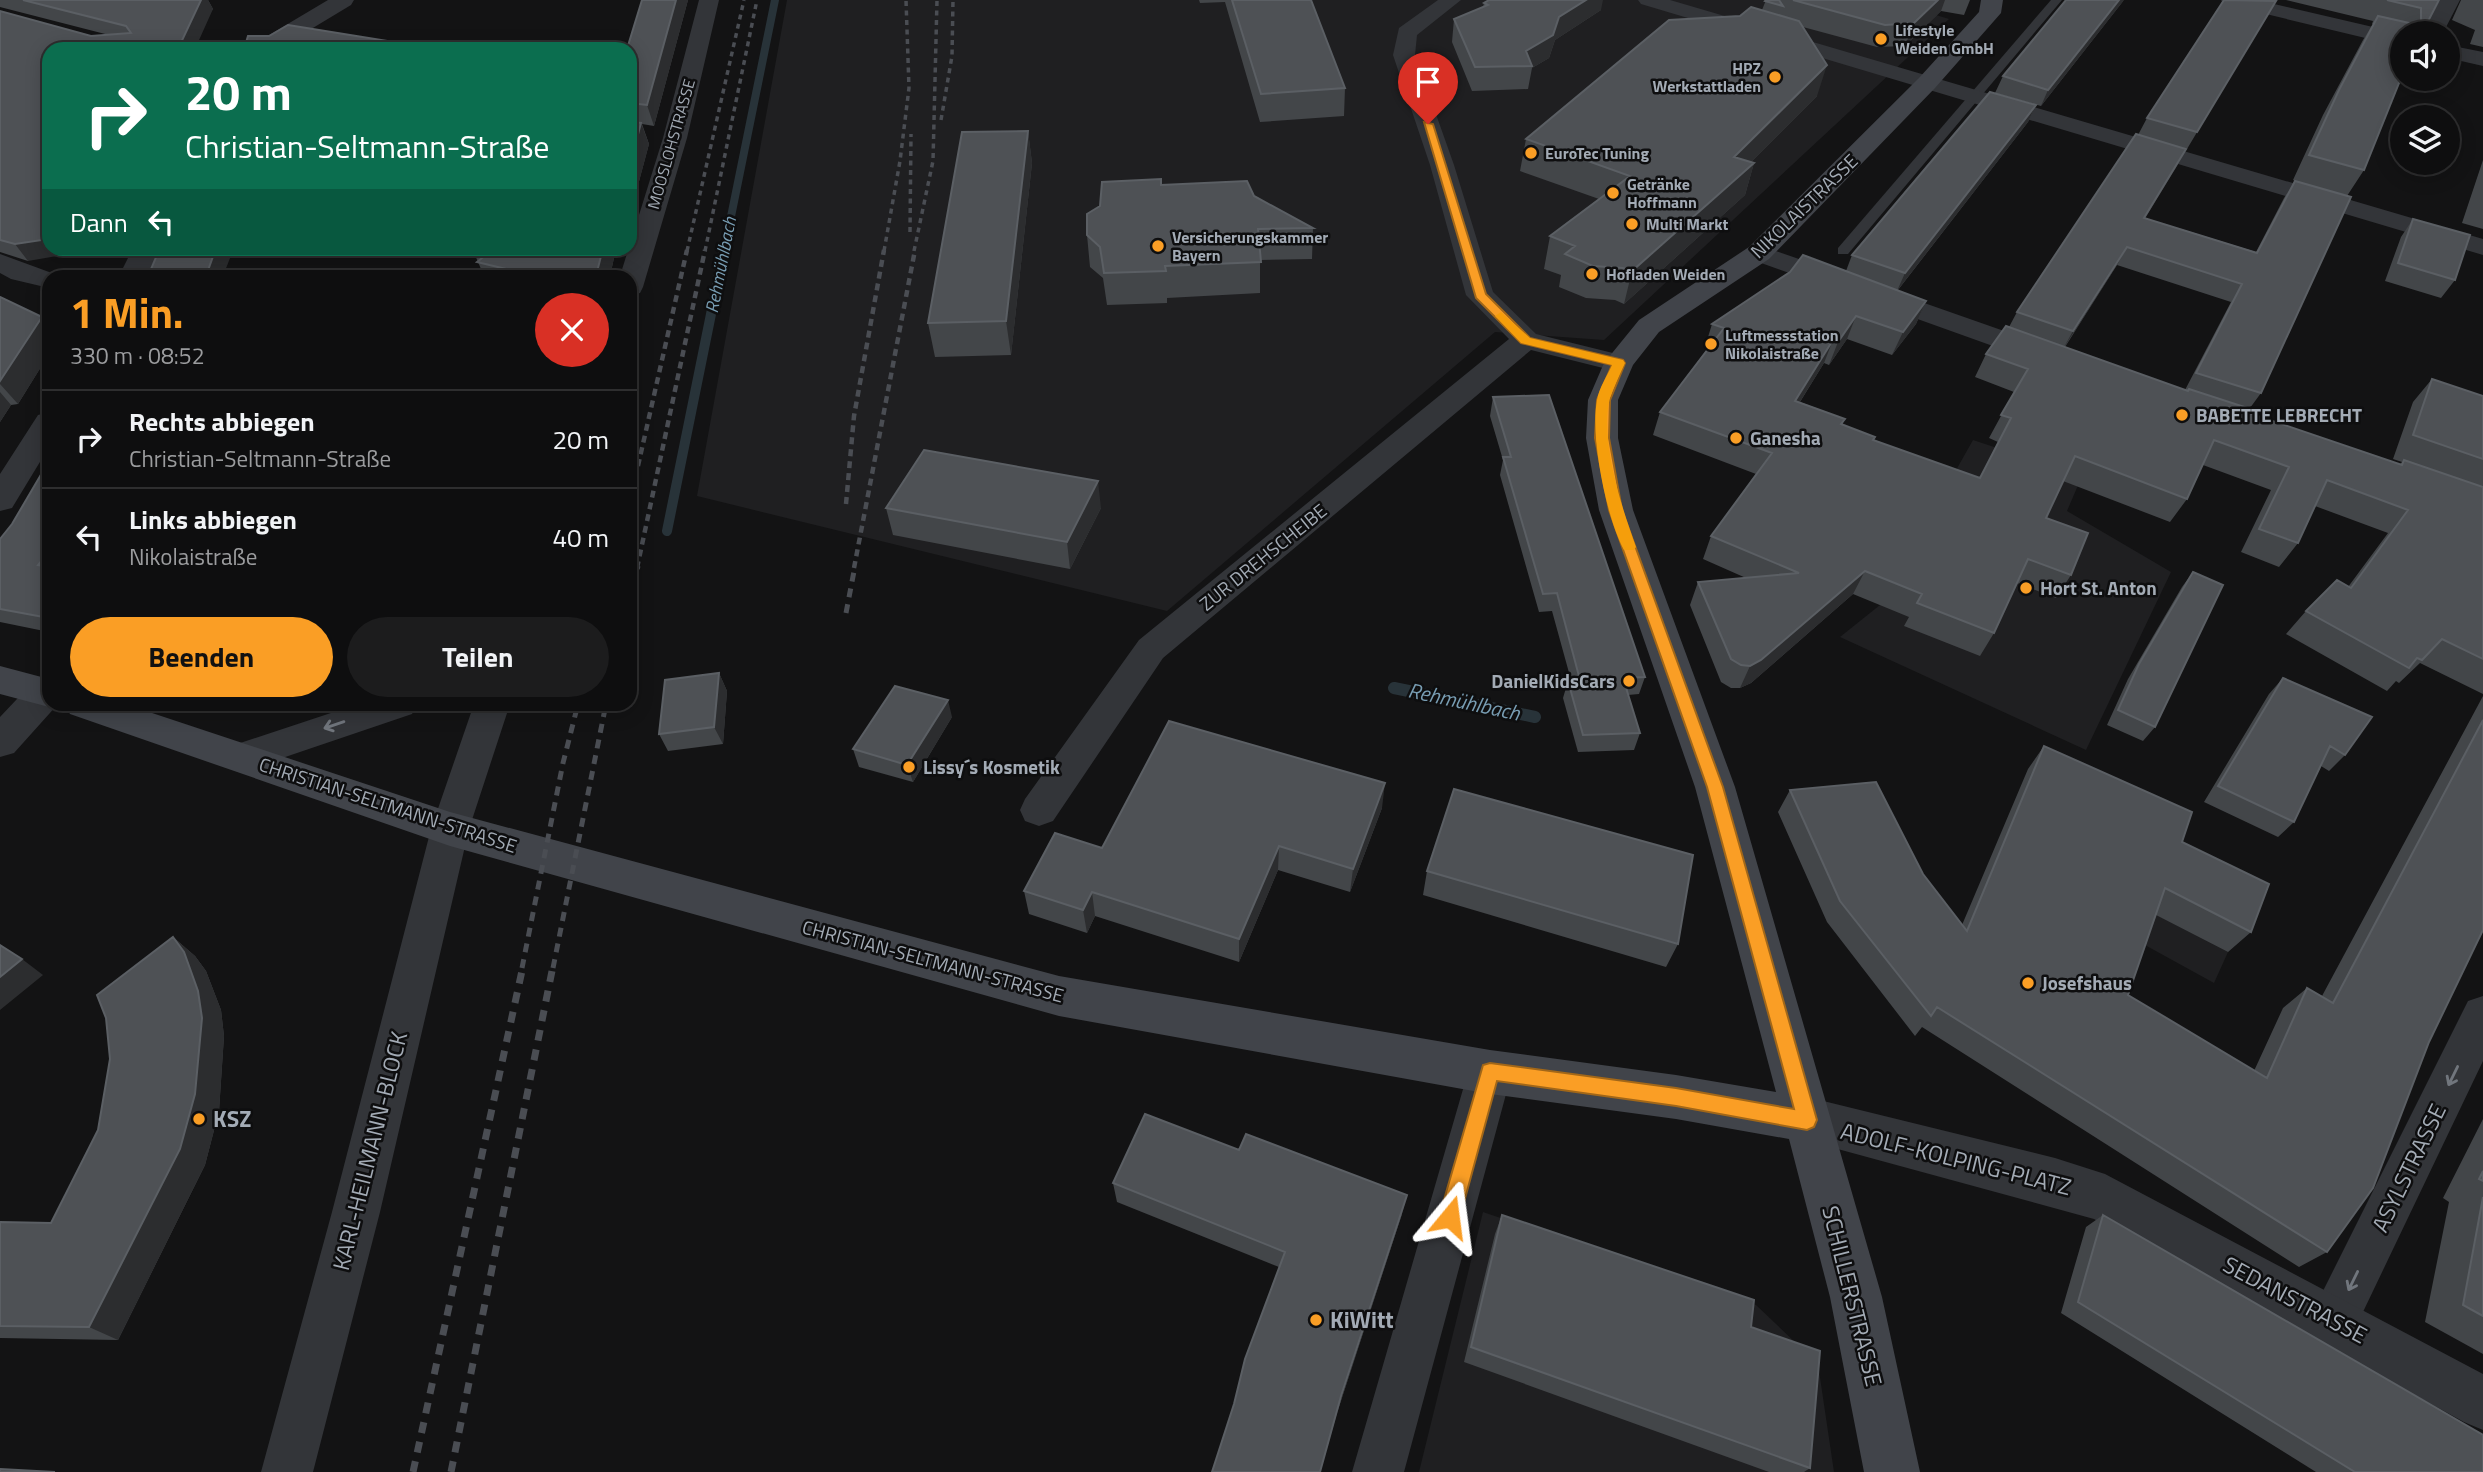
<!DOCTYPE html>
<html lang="de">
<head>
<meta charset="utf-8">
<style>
	body { margin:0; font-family:"Titillium Web",sans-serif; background:#1c1c1d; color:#f1f3f6; height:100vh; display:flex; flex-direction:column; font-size:26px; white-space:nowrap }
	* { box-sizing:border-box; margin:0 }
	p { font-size:23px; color:#9b9c9e }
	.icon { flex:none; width:38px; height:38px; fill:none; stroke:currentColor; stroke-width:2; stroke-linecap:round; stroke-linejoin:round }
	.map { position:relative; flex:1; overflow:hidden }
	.panel { position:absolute; left:42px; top:270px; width:595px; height:441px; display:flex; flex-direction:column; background:#0e0e0f; border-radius:21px; box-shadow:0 4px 18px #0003,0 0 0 2px #2e2e2f }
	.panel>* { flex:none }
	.guide { position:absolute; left:42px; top:42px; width:595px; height:214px; border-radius:21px; box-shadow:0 4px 18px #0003,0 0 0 2px #2e2e2f; background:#0b6e4f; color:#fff; overflow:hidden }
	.tools { position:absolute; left:2390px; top:21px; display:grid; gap:14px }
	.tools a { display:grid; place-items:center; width:70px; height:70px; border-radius:50%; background:#0e0e0f; box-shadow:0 4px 18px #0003,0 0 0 2px #2e2e2f; font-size:35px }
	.pin { position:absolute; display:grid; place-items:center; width:60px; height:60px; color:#fff; margin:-72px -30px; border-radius:50% 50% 50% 0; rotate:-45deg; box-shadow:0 0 7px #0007 }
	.pin .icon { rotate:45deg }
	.me { position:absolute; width:77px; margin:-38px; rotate:16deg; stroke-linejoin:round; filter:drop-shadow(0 0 5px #0008) }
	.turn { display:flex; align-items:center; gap:24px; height:147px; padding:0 28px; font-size:32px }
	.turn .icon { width:91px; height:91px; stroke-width:2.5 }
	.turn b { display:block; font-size:49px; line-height:60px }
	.then { display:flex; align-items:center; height:66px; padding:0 28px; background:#0003; gap:14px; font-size:26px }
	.round { display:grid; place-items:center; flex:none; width:74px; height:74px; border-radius:37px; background:#1c1c1d }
	.headline { display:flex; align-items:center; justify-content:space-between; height:119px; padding:0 28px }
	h1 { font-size:42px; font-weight:700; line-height:52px; color:#fa9e25 }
	.action { display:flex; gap:14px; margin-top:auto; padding:14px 28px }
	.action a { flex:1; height:80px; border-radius:42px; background:#fa9e25; color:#111; font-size:28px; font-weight:700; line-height:80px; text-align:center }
	.action a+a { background:#1c1c1d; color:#f1f3f6 }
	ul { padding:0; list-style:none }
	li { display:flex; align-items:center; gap:21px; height:98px; padding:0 28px; border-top:2px solid #2e2e2f }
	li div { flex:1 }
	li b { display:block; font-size:26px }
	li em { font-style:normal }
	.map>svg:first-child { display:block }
</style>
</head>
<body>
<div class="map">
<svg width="2483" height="1472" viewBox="0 0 2483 1472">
	<rect width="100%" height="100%" fill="#131314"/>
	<path fill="#1f1f21" d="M787,0h1123l10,10 29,9 -345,321 -109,-8 -328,279 -470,-115z
		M1973,440l109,36 -15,35 104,61 -85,178 -246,-113 40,-32z
		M2145,909l83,43 -14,31 -80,-44z
		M1483,1212l273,93 62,59 16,108h-415z"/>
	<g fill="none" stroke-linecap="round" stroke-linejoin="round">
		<path stroke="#283339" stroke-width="8" d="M724,251l51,-251"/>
		<path stroke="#283339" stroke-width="10" d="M667,531l57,-281"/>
		<path stroke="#283339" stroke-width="12" d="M1394,688l141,29"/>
		<path fill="#333539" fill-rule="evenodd" d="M2051,0h11l-214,254h-10v-6z"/>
		<path fill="#333539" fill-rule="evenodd" d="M699,0h20l-32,138 -44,149 -3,6 -10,2v-19h-10l43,-138z
			M1438,0h23l-44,35 -2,20 39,110 39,127 43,42 93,23 4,6 -4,6 -10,3 -88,-22 -368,308 -110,163 -14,5 -14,-5 -5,-11 5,-11 114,-159 370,-301 -43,-44 -36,-130 -37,-110 6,-27z
			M1638,0h32l813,239v16l-842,-251z
			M2221,0h36l146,34v13l-179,-43z
			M2440,0h20l-17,33h-22z
			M2448,45l35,7v14l-35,-8z
			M1759,245l296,104 4,6 -4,6 -10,3 -10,-3 -285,-102 -4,-6 4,-6z
			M0,254l60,22h-11v12l-38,-9 -11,-6z
			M358,704h59l-5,10 -171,58 -13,-5 -6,-10 6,-10z
			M474,704h36l-41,125 -89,383 -67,260h-52l71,-260 99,-383z
			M2483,996v65l-132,276 -17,8 -17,-8 -8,-17 8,-17 151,-302z
			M1490,1051l16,6 6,15 -108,400h-52l116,-400 6,-15z"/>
		<path fill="#333539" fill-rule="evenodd" d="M328,0h26l-3,5 -73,44h-27l3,-5z
			M133,248h27l-13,28h-28z
			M49,412v35l-37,61 -12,3v-37l38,-59z
			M46,678l3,1v25h9l-44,49 -14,4v-40l33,-35z
			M1807,1097l248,61 50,16 378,200v56l-19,-8 -370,-203 -304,-83 -7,-16 7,-16z"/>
		<path fill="#41444a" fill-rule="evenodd" d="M1981,0h22l-2,13 -66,75 -166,171 -110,73 -26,33 -15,35v38l15,72 102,277 147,510 38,175h-56l-34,-175 -41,-158 -113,-20 -186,-25 -431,-78 -609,-170 -380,-132 -6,-10h61l325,108 609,164 431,74 186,25 100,17 -81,-305 -96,-277 -13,-72 2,-38 16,-37 35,-43 110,-73 170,-169 60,-66z
			M0,666l49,13v25h12l-12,3 -49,-13z"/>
		<path stroke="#4a4d53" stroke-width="3.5" stroke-dasharray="5 4.5" stroke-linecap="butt" d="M941,120l11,-64 1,-56
			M910,232l1,-98
			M687,251l57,-251
			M705,251l52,-251
			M884,251l16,-90 9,-73 -3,-88
			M914,251l19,-90 4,-161"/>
		<path stroke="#4a4d53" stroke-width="4.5" stroke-dasharray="7 5" stroke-linecap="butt" d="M630,501l57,-251
			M846,504l8,-88 30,-166
			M637,568l68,-318
			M854,568l61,-318"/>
		<path stroke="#4a4d53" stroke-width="5" stroke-dasharray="9 7" stroke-linecap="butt" d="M630,600l8,-34
			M846,613l9,-47
			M522,968l41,-205 15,-59
			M553,968l53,-264"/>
		<path stroke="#4a4d53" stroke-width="7" stroke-dasharray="11 9" stroke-linecap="butt" d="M413,1472l110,-506
			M451,1472l102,-506"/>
	</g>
	<path fill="#434649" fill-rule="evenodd" d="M0,0h208l5,9 -185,252 -28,-9v-241l91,25 18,-1 -109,-28z
		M642,0h46l-34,126 -12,-2 7,20 -19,71v-166z
		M1199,0h112l34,88 -1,28 -84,6 -35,-120 -25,1z
		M1766,0h204l-6,15 -23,-4 -36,35 -28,1 -74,-20 14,69 -66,66 3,1 -9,32 -121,109 -9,-4 -29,-2 -27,-11 2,-12 -17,-6 6,-33 49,-37 -79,-28 6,-32 236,-129z
		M2124,0l-83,106 -46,-13 8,-17z
		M2224,0h52l-89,149 -49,-14 9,-17z
		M2286,0h153l-17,33h-19l-39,137 -17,26 -86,197 -11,15 2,6 148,50 2,-2 -9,-3 20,-57 19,-23 51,17v298l-63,-31 -21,20 -3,-2 -9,10 -101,-57 20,-23 42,-24 40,-54 -73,-27 -17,37 -19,24 -38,-15 30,-62 -68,-25 -16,34 -17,23 -107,-41 -17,37 25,57 -15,23 -39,-15 -23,50 -14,23 -76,-30 5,-9 -56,-23 -102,89 -11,5h-9l-10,-6 -31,-77 8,-23 48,-4 -43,-19 8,-23 45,-62 -103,-39 7,-23 48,-64 -3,-1 7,-23 134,-53 6,-16 184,-150 -8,17 -130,168 28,11 -10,23 -24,31 -45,-16 -18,26 -5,-2 -24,39 45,17 -3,6 32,15 106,38 18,-36 -9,-4 25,-46 -39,-15 11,-23 23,-27 8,-15 169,-163 -41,69 111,34 28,-54 11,-17 -2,-1 30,-65 40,-75 10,-16h-1l1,-3zM2117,265l114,37 -46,88 -120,-43z
		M2461,0h22v47l-13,-3 5,-14 -23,-10z
		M1484,3l117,7 -46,30 -6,18 -17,10 -4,21 -56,2 -20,-49 2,-23 29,-12z
		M1028,131l4,32 -21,192 -76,2 -7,-34z
		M2483,160v69l-21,-6z
		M1162,185l92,11 59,32 -1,31 -52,1v33l-93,5v5l-60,2 -4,-27 -13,-11 -3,-32z
		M2413,219l42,61 -14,18 -56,-17 16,-44z
		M472,248h149l-2,9 -5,1 -4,18h-126z
		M0,297l42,20 7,10v27l-31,50 -7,1 -11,17z
		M1493,397l152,280 -6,17 -11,1 12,38 -6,17 -56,2 -15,-54 5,-17 3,-1 -19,-69 -13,1 -39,-137 3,-15 -13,-44z
		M49,461v171l-49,-10v-83l12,-15z
		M886,508h215l-31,61 -177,-34z
		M2193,572l-38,155 -12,14 -36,-16 21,-46 54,-92z
		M719,673l8,18 -4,53 -55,7 -9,-17z
		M2283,678l62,77 -16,16 -8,-5 -27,56 -16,15 -74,-35 65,-108z
		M2483,696v234l-156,322 -28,15 -377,-240 -7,9 -88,-114 -49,-110 12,-22 133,84 39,51 66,-156 16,-23 138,96 69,90 -23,20 -72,-37 -28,80 126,76 29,-63 24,-20 15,8z
		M952,717l-39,65 -54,-15 -6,-18z
		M1382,808l-32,84 -72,-22 -39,92 -144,-46 -8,17 -58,-19 -5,-23 78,-43z
		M1427,871l251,73 -12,23 -243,-72z
		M173,937l22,19 11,15 15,39 3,26 -5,75 -14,54 -87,175 -118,-2v-116l51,1 47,-93z
		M2483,1119v235l-58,-32 24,-120 -6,-4z
		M1113,1183l289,31 -64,196 -59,-143 -162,-65z
		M1502,1215l249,112 59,141 -6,4h-35l-305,-110 31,-128z
		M2103,1215l380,257h-167l-255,-159 25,-86z"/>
	<path fill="#2c2d2f" d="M201,0h7l5,9 -18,40h-17z
		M676,0h12l-34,126 -7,-21z
		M1586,0h17l-2,10 -46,30 -6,18 -17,10v-2l-6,-15 33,-34z
		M1938,0h7l-4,11 -36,35 9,-23z
		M2119,0h5l-83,106 7,-16z
		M1827,65l-10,31 -92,92 9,-31z
		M2036,105l-8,17 -131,169 8,-18z
		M641,123l8,21 -19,71v-50z
		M1028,131l4,32 -21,192 -5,-34z
		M2186,149l-9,17 -42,69 9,-17z
		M1754,163l-9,32 -121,109 8,-33z
		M49,239v9h54l-75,13 -13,-17z
		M2127,247l-10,18 -54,84 10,-18z
		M216,248h18l-11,28h-17z
		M603,248h7l4,10 -4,18h-14z
		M615,248h6l-2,9z
		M1926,301l-10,23 -24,31 11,-23z
		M1856,316l-9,23 -18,26 9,-23z
		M42,317l7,10v27l-31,50 -18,-20v-3z
		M1833,340l-9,23 -38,61 9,-23z
		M0,392l11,13 -11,17z
		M1098,481l3,27 -31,61 -3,-27z
		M49,552v24l-11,-11z
		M1865,571l-12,23 -102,89 -11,5 10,-22z
		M719,673l8,18 -4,53 -9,-17z
		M948,700l4,17 -39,65 -6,-17z
		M294,704h55l-49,7z
		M1385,783l-3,25 -32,84 3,-23z
		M1279,846l-1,24 -39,92v-23z
		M1092,892l3,24 -8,17 -4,-23z
		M173,937l22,19 11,15 15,39 3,26 -5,75 -14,54 -87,175 -29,-13z
		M22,959l21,16 -43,35v-33z
		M1407,1195l-5,19 -64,196 -18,62 21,-76z"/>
	<path fill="#4e5155" stroke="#5b5f64" stroke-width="2" d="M23,0h178l-23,49h-129v190l-34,5 -15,-4v-229l91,25 40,-3 -5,-7z
		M642,0h34l-29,105 -17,-2v-54h-3z
		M1232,0h79l34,88 -84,6z
		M1489,0h97l-27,17 -6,18 -27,16 6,15 -57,1 -21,-48 34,-14 -4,-2z
		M1766,0h13l4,6 -18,-5z
		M1793,0h145l-24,23 -29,2z
		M2066,0h53l-71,90 -45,-14z
		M2224,0l52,1 -79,131 -50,-14z
		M2387,0h52l-17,33h-19v40l-39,97 -55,-15 30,-65 39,-74 40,9 3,-2v-15z
		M1751,7l48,14 28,44 -93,92 20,6 -122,108 -9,-3 -30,-2 -28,-12 10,-8 -25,-10 80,-60 -104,-37 143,-119 71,-4z
		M288,25l149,24h-193l4,-13h21z
		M1990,92l46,13 -131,168 -53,-18z
		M630,122l11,1 -11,42z
		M1028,131l-22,190 -78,2 34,-191z
		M2136,134l50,15 -42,69 113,35 38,-72 56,16 -90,196 -65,-20 46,-89 -115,-37 -54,84 -56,-19z
		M1161,179v6l86,-4 7,15 59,32 -55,1 3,33 -96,4 1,5 -62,2 -4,-26 -13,-12v-21l13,-8 2,-24z
		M2413,219l57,16 -15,45 -57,-17z
		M160,248h56l-10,28h-58z
		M476,248h127l-7,28h-101l11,-7 -29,-7 14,-11z
		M1803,255l123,46 -23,31 -47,-16 -18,26 -5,-2 -38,61 50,18 -4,5 34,13 -2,3 107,38 31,-60 -10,-3 27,-46 -42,-15 20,-28 182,65 1,-2 65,21 -2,4 150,51 2,-5 79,27v172l-41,-20 -20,21 -5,-2 -8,10 -103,-57 31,-31 14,8 57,-78 -81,-30 -29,63 -39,-14 30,-62 -75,-27 -27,59 -112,-43 -29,62 42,15 -17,42 -43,-16 -34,74 -77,-30 5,-9 -57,-23 -104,89 -11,6 -9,-1 -10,-6 -33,-77 101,-9 -88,-37 61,-83 -112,-41 64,-84 -12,-4 78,-52z
		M0,297l42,20 -42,64z
		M2432,379l51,17v63l-70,-24z
		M1549,395l96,282 -22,1 17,55 -57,2 -15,-54 12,-1 -23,-87 -14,1 -40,-137h8l-18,-60z
		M924,450l174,31 -31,61 -181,-34z
		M49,461v91l-11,13 11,2v51l-49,-9v-70l12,-15z
		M2193,572l30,13 -68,142 -37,-17 21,-46z
		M719,673l-5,54 -55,7 6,-54z
		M2283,678l89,39 -27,38 -15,-9 -36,76 -76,-36z
		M895,686l53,14 -41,65 -54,-16z
		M2483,720v210l-54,112 -56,146 -46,64 -390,-245 -6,9 -91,-115 -50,-111 86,-8 47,92 44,57 77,-185 148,66 -10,30 87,42 -18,48 -86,-44 -37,107 139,83 40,-90 26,15z
		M1169,721l216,62 -32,86 -74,-23 -40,93 -147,-47 -9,18 -59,-19 31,-58 47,15z
		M1454,789l239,66 -15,89 -251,-73z
		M173,937l11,15 14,39 4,27 -7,76 -15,55 -91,178 -89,-1v-104l51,1 47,-93 12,-71 -4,-41 -9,-23z
		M0,945l22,14 -22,18z
		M1145,1114l94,36 7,-16 161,61 -66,201 -21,76h-108l22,-68 11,-45 40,-107 -172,-69z
		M2483,1171v10l-4,-2z
		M2483,1197v119l-20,-11z
		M1502,1215l252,85 -3,27 69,24 -10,117 -339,-121z
		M2103,1215l380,220v37h-128l-277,-170z
		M0,1469l55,3h-55z"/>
	<defs><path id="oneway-shaft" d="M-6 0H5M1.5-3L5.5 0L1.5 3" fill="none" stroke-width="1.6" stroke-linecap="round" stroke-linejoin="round" transform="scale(1.75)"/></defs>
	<g stroke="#71767d">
		<use href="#oneway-shaft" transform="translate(334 725) rotate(161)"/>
		<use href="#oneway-shaft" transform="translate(2453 1076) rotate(116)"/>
		<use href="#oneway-shaft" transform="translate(2353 1281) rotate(116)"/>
	</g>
	<path fill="#fa9e25" stroke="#a26718" stroke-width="2" d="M1424,122l9,2 53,170 44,44 93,22 2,3 -15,37 -1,38 13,72 101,277 94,333 -3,7 -7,3 -131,-24 -179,-25 -37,136 -3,8 -7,3 -8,-3 -3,-8 42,-145 2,-7 7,-2 186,25 118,21 -87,-322 -98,-277 -14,-72 2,-38 15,-35 -91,-22 -45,-45z"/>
	<path fill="#f59e0b" d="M1501,312l29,26 93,22 2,3c-5,11 -11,23 -15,35 -11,41 12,110 26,149l-2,3h-10c-18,-33 -34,-114 -27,-150 2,-12 10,-24 15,-35l-91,-22 -26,-27z"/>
	<g fill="#fa9e25" stroke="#0e0e0f" stroke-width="2.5">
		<circle cx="1881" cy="39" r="7"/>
		<circle cx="1775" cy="77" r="7"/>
		<circle cx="1531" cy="153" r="7"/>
		<circle cx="1613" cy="193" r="7"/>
		<circle cx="1632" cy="224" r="7"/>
		<circle cx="1158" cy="246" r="7"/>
		<circle cx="1592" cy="274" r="7"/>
		<circle cx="1711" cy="344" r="7"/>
		<circle cx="2182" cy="415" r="7"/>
		<circle cx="1736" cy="438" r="7"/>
		<circle cx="2026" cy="588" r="7"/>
		<circle cx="1629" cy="681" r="7"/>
		<circle cx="909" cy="767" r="7"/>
		<circle cx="2028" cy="983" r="7"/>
		<circle cx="199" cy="1119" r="7"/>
		<circle cx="1316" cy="1320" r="7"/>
	</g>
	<g text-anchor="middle" stroke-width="5" stroke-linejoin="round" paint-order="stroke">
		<g font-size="16" font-weight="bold" fill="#a3abb5" stroke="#0e0e0f" text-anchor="start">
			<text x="1895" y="36">Lifestyle<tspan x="1895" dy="18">Weiden GmbH</tspan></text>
			<text x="1761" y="74" text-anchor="end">HPZ<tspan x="1761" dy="18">Werkstattladen</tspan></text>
			<text x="1545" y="159">EuroTec Tuning</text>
			<text x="1627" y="190">Getränke<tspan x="1627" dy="18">Hoffmann</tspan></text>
			<text x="1646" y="230">Multi Markt</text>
			<text x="1172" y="243">Versicherungskammer<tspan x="1172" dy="18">Bayern</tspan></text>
			<text x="1606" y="280">Hofladen Weiden</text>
			<text x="1725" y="341">Luftmessstation<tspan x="1725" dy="18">Nikolaistraße</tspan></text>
		</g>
		<g font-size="16" fill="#a3abb5" stroke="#0e0e0f">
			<text transform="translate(671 144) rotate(-74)" y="6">MOOSLOHSTRASSE</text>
		</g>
		<g font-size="18" font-style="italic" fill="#789db3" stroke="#0e0e0f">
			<text transform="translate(721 265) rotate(-79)" y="6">Rehmühlbach</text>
		</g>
		<g font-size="19" fill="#a3abb5" stroke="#0e0e0f">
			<text transform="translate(1804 206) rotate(-44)" y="7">NIKOLAISTRASSE</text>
			<text transform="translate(1263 557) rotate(-39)" y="7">ZUR DREHSCHEIBE</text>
			<text transform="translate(388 805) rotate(18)" y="7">CHRISTIAN-SELTMANN-STRASSE</text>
			<text transform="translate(933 961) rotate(15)" y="7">CHRISTIAN-SELTMANN-STRASSE</text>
		</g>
		<g font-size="19" font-weight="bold" fill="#a3abb5" stroke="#0e0e0f" text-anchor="start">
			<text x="2196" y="422">BABETTE LEBRECHT</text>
			<text x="1750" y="445">Ganesha</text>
			<text x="2040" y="595">Hort St. Anton</text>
			<text x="1615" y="688" text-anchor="end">DanielKidsCars</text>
			<text x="923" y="774">Lissy´s Kosmetik</text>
			<text x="2042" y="990">Josefshaus</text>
		</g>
		<g font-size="21" font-style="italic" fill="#789db3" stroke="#0e0e0f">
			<text transform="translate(1464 702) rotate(12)" y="7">Rehmühlbach</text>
		</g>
		<g font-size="23" font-weight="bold" fill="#a3abb5" stroke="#0e0e0f" text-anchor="start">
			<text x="213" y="1127">KSZ</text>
			<text x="1330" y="1328">KiWitt</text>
		</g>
		<g font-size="23" fill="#a3abb5" stroke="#0e0e0f">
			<text transform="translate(370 1151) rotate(-76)" y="8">KARL-HEILMANN-BLOCK</text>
			<text transform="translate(1956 1159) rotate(14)" y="8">ADOLF-KOLPING-PLATZ</text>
			<text transform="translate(2409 1168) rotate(-64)" y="8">ASYLSTRASSE</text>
			<text transform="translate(1852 1296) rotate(76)" y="8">SCHILLERSTRASSE</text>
			<text transform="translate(2295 1300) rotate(28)" y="8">SEDANSTRASSE</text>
		</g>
	</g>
</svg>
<div class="tools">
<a><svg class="icon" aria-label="sound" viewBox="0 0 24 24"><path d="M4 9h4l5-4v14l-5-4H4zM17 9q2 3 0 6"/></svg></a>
<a><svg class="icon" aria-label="layers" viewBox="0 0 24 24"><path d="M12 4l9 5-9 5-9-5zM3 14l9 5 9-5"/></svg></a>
</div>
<div class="pin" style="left:1428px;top:124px;background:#d93025"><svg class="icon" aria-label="arrive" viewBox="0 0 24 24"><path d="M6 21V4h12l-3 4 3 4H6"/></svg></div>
<svg class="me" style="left:1450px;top:1217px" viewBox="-20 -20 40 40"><path d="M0-17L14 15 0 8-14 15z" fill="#fa9e25" stroke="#fff" stroke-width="4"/></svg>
<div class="guide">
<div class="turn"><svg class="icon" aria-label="right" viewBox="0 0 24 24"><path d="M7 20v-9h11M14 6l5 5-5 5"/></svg><div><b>20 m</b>Christian-Seltmann-Straße</div></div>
<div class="then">Dann<svg class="icon" aria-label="left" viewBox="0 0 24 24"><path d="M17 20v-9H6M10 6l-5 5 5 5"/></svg></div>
</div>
<section class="panel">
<div class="headline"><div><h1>1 Min.</h1><p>330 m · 08:52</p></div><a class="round" style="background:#d93025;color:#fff"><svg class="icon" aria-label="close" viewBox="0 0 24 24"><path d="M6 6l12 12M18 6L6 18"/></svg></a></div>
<ul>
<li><svg class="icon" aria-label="right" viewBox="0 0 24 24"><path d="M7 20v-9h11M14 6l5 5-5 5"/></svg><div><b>Rechts abbiegen</b><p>Christian-Seltmann-Straße</p></div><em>20 m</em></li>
<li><svg class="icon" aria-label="left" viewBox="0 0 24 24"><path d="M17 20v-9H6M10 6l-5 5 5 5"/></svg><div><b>Links abbiegen</b><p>Nikolaistraße</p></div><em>40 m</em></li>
</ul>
<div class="action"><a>Beenden</a><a>Teilen</a></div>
</section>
</div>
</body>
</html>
